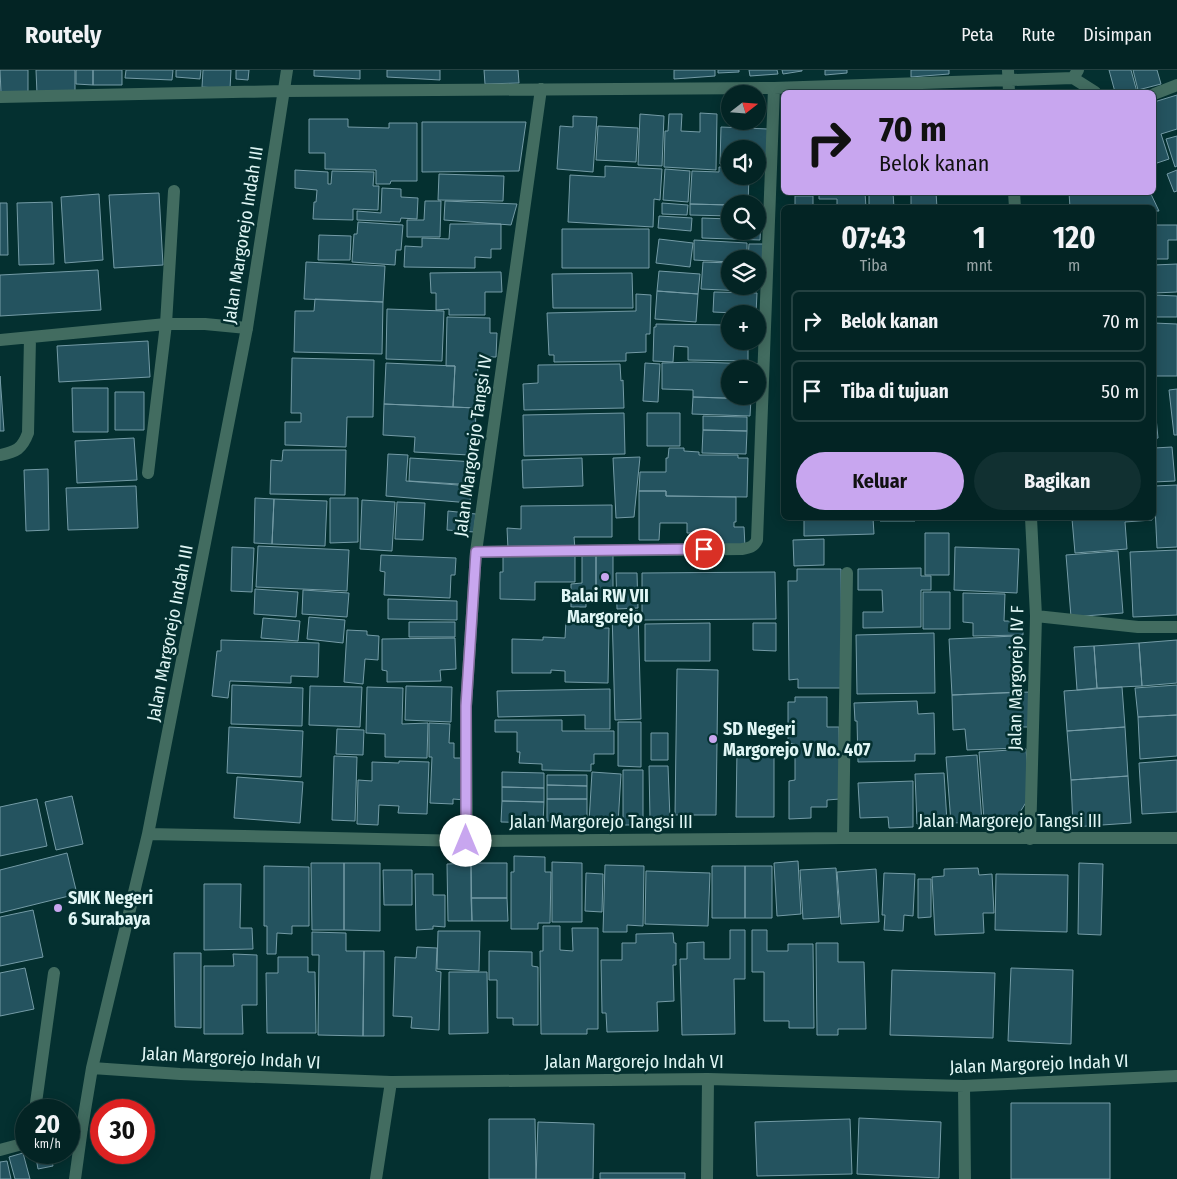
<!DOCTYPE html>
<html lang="id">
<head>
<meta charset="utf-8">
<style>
	body { margin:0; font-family:"Fira Sans Condensed",sans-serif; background:#113031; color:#f1f3f6; height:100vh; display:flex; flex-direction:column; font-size:19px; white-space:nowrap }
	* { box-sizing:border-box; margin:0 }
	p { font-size:16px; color:#97a4a6 }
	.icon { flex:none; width:28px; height:28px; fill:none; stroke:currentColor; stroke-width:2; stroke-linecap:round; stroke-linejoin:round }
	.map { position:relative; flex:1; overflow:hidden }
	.panel { position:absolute; left:781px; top:135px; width:375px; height:315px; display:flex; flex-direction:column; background:#032424; border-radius:8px; box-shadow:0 2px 12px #0003,0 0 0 1px #244141 }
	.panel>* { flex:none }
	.banner { position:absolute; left:781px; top:20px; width:375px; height:105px; border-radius:8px; box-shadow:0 2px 12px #0003,0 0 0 1px #244141; background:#c8a6ef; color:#111; overflow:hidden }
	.needle { width:32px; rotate:73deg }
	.tools { position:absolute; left:721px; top:15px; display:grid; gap:10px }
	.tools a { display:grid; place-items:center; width:45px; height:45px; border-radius:50%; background:#032424; box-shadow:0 2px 12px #0003,0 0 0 1px #244141; font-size:25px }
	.speed { position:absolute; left:15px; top:1029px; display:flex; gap:10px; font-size:25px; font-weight:700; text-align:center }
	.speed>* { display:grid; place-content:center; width:65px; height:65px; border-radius:50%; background:#032424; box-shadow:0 2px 12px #0003,0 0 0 1px #244141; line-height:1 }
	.speed small { font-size:12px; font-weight:400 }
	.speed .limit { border:8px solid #d22; background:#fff; color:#111 }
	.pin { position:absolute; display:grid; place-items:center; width:42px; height:42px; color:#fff; margin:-21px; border:2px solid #fff; border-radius:50%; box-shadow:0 1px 5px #0007 }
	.me { position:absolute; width:55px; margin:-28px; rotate:0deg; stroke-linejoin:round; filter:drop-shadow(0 0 4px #0008) }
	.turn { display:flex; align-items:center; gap:18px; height:105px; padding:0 15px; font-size:22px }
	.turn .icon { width:65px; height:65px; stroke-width:2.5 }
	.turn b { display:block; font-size:35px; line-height:42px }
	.eta { display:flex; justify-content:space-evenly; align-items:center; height:85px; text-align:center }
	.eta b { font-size:30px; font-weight:700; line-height:35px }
	.primary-button { display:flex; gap:10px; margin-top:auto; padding:10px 15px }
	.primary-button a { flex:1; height:58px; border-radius:30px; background:#c8a6ef; color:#111; font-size:20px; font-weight:700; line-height:58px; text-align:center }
	.primary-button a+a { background:#113031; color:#f1f3f6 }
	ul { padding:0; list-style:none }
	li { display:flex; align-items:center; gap:15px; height:62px; margin:0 10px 8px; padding:0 5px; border:2px solid #244141; border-radius:8px }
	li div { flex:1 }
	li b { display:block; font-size:19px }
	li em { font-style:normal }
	header { display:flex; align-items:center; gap:30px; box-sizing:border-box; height:70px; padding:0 25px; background:#032424; border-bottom:1px solid #244141 }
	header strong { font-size:24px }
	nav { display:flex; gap:28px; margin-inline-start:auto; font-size:18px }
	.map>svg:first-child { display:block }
</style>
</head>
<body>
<header>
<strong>Routely</strong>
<nav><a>Peta</a><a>Rute</a><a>Disimpan</a></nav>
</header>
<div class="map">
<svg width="1177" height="1109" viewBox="0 0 1177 1109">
	<rect width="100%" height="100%" fill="#043030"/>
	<path fill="#24535f" stroke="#749ba6" d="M0,0h28v22l-27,1z
		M36,0h39v24h-38z
		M76,0h17v15l-17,-1z
		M93,0h29v15h-29z
		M126,0h47l-1,10 -47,-2z
		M176,0h25l-1,9 -24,-2z
		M203,0h28l-1,19 -28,-2z
		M236,0h13l-1,10 -12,-1z
		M314,0h46v9l-46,-3z
		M387,0h53v10l-53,-3z
		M484,0h34l1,13 -34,1z
		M674,0h41v6l-41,3z
		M718,0h21v2l-21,1z
		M749,0h28l1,4 -28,2z
		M782,0h20v1l-19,3z
		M825,0h22v3l-22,2z
		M911,0h38v4l-38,3z
		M1109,0h22l6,22h-22z
		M1133,0h24l4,14 -23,6z
		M1177,25v34l-16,5 8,25 -15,5v-62z
		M700,43l17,1 -1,56 -52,-3 1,-36h3l1,-17h13l-1,17 19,1z
		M640,44l24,2 -2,50 -24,-1z
		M573,46l24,1 -4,55 -36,-3 3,-43 13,1z
		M309,49h39v8l41,1v-5h28v58h-26l-1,3h-14v-14l-51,-1v-16h-16z
		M422,52h104l-7,49 -97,1z
		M598,56l40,2 -2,34 -40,-2z
		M721,57l47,2 -1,37h-9v-17h-28v16l-10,-1z
		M1177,66v30l-2,1 -9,-28z
		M605,96l57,3 -2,31 -6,-1 -1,28 -85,-5 2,-47 35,2z
		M719,97h11v9h19l-1,28h-18v1l-40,-1 2,-33 27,1z
		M665,99l25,2 -2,31 -25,-2z
		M295,100l33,2v12h3l1,-13 42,1 -1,14h6l-1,24 -25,-1v11l-40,-1 1,-17h2l1,-12 -22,-2z
		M1177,100v21l-3,1 -7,-18z
		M439,104l65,2 -1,25 -65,-1z
		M382,118l19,1v8l17,1 -1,21 -16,-1 -1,4 -43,-2v-9l24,2z
		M819,122h46l1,16h-29v-9h-18z
		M869,122h24l1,16h-25z
		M911,122h25l1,16h-26z
		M1069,122h81l9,19h-5v-3h-84z
		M159,123l4,72 -49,3 -5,-73z
		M99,124l4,66 -38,3 -4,-66z
		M795,126h18v12h-18z
		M425,131h16l-1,36h-33v-17h17z
		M445,131l72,3 -6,21 -67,-5z
		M52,132l2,62 -35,1 -2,-62z
		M0,133h7l1,52h-8z
		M662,133l26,2 -1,10 -25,-1z
		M690,134l40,1v11l-40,-1z
		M659,146l33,2 -1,13 -33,-3z
		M702,148l28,1v12h28v-11h3l-1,20 -58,-2z
		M358,152l45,3 -2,25h-5l-1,15 -43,-3 2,-28h3z
		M450,154h51v25h-10v9l-16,-1v11l-71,-1 1,-21 17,1v-9l27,1z
		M1154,155h23v15h-9v19h-14z
		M562,159h87v39h-87z
		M319,165l32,1 -1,24h-32z
		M659,169l34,4 -3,24 -34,-4z
		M694,170l53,3v16h-17v3l-36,-2z
		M749,174h16l-1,35h-6v-20h-10z
		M306,192l79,4 -2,36 -79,-3z
		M703,192l27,1v23h15v5l-44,-2z
		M1177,194v28l-23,1v-28z
		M98,200l3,40 -101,6v-41z
		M659,201l41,3 -2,20 -41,-3z
		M501,202l1,20h-17v23h-36v-6l-13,1v-17h-5l-1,-20z
		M632,203l1,35h-80l-1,-34z
		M657,221l41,3 -2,28 -41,-3z
		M714,222l43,1 -1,21 -43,-2z
		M636,224l15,1 -1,39h-4v18l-20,1v8l-72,1v-7h-5l-2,-42 89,-2z
		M1154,225l23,1v21h-23z
		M315,229l68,3 -1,52 -88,-2 1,-41h19z
		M387,239l57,2 -2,50 -56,-2z
		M447,247l43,1v15h7l-1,24h-6v10l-12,-1 -2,42 -23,-1 2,-41h-9z
		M1154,253l23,1v52h-23z
		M656,254l74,1v16h18v20l-60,-1v-13l-14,-1 -1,16 -20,-1 1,-34h2z
		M148,271l2,36 -91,5 -2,-36z
		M292,288l82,2 -1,57h-26l-1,30 -61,-2v-23h16v-9h-10z
		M694,292l64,2v5h-28v27h27v3l-64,-2v-7l-31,-1v-26z
		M386,293l69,3 -2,41 -69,-3z
		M645,293l15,1 -2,38 -15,-1z
		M620,294l1,17 2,-1 1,28 -100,2 -1,-26 15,-1v-18z
		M0,306l4,55h-4z
		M72,318h36v44h-35z
		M1177,319v46h-3l-5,-45z
		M115,322h29v38h-29z
		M693,327l58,2 -1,17 -58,-2z
		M1154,327l4,41 -4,1z
		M384,334l92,4 -1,31h-5l-1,16 -55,-3 1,-15 -32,-2z
		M624,343l1,41 -101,2 -1,-41z
		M647,343h33v33h-33z
		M703,346l44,1v14l-44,-1z
		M703,360l44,1 -1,23 -44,-1z
		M134,368l3,42 -60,3 -2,-42z
		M1172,377l3,34 -21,1v-34z
		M669,378h15v3l15,1v3h39v3h10l-1,39 -81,-1v-5h-27l1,-19h26v-14h2z
		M283,380h63l-1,45 -75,-1 1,-34 11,1z
		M388,384l20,1 -2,26 65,5 -1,17 -84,-7z
		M640,387l-6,60 -18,1 -3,-60z
		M410,388l65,4 -1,23 -65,-4z
		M582,388l1,28 -60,2 -1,-28z
		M48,399l1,61 -23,1 -2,-61z
		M1177,415v62l-20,1 -3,-62z
		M136,416l2,42 -70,2 -2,-42z
		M639,421h27v5l70,1v25h-2v5h10l1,20 -32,-1v-13h-26v-10h-27l-1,17h-20z
		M255,428l19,1 -2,45 -18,-1z
		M330,428h28v44l-28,1z
		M274,429l53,2 -2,45 -53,-2z
		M362,430l33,2 -3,49 -32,-2z
		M397,432l28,1 -2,37 -28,-1z
		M612,435v32h-38l1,12h-67l-1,-21 14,1v-23z
		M448,441l28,3 -2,18 -27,-2z
		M804,448h69l1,16 -70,2z
		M880,448h35v3h-35z
		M1077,448h75v2l-27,2 2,27 -52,4 -3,-34z
		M925,463h24v42h-24z
		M824,469v26l-30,1 -1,-26z
		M258,476l91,4 -2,41 -91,-4z
		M232,477l22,1 -2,44 -21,-1z
		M955,477l64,2 -2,44 -63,-3z
		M1177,480v65l-44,2 -3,-65z
		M1118,481l5,62 -52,4 -5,-62z
		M582,484h14v45h-10v8h-15v-23l11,-1z
		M596,484h17v45h-17z
		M381,485l75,3 -1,17h-4l-1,23 -66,-3 1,-23 -5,-1z
		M503,485h72v27h-40v18l-35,-1v-27h3z
		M921,498v8h10v14h-10v37l-58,1v-16h20l-1,-22h-24v-21z
		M797,499h44l1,119h-44v-9l-9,1 -1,-99h9z
		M775,502l1,47 -134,1v-47z
		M616,503h21l1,35 -21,1z
		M255,519l43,3 -2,25 -42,-3z
		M303,520l46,3 -2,24 -45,-3z
		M923,522h27v37h-27z
		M963,523l42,1 -1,27h19v14l-50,1v-13l-10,-1z
		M388,529l69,2v19l-69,-1z
		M638,541l3,108 -26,1 -3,-108z
		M309,547l36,3 -2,23 -36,-4z
		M263,548l37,3 -2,20 -37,-3z
		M566,551h34v7h9l-1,55 -43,-1v-11l-14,-1v3h-39v-34l31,1v-3l22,1z
		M409,552h46v15h-46z
		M710,553v38h-65v-37z
		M753,553h23v28l-23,-1z
		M347,560l20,1v4l12,1 -1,24 -13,-1 -2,25 -19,-2z
		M934,563l1,60 -78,1 -1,-59z
		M1015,566l3,56 -66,3 -3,-56z
		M455,568l1,31 -16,1 1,11 -54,1v-11l-5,-1v-31z
		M221,570l98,3 -1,34 -27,-1v7l-61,-2 -2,17 -16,-2 5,-45h4z
		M1177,570v43l-35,3 -3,-43z
		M1139,573l3,43 -45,2 -3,-42z
		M1094,576l3,42 -20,2 -3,-43z
		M677,599l41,1 -2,145h-41z
		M232,615l71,3 -1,38 -71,-2z
		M1177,615v30l-39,2 -3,-29z
		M310,616l52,1 -2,40 -51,-2z
		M406,616l46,1 -1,35 -46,-2z
		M367,617l36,1 -1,36 26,-1 -1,35 -42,-1v-23l-19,-1z
		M1122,617l3,40 -58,4 -3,-40z
		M610,619v40h-25v-14l-87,2 -1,-26z
		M1030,622l2,35h-14l1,21 -52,2 -2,-21 -12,1 -1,-35z
		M795,627h32v30h12l1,72 -13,1v7h-16v11l-22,1v-38l6,-1v-36l-7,-1v-41h7z
		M917,631l1,13 16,-1 1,41h-20v7l-57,1 -1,-41h-2l-1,-18z
		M1177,645v41l-37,3 -2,-42z
		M495,650h67v11h52v23h-20v10h-3v7l-49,-1v-6l-23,-1 1,-11h-3v-20h-22z
		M618,652h23v45l-23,-1z
		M429,653l21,1 -1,19h5v15h11v42l-12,-1v5l-23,-1 2,-46h-3z
		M229,657l74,4 -2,46 -74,-4z
		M1125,657l3,49 -57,4 -4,-49z
		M337,659l27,1 -1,25 -27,-1z
		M651,663h17v27h-17z
		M1026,679l4,47 -13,21 -33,3 -5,-68z
		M737,680l37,1v66h-38z
		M977,685l5,67 -31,1 -5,-66z
		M334,686l23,1 -2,64 -23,-1z
		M1177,690v52l-35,2 -3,-51z
		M399,691l30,1 -2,52 -29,-1 1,-7 -20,-1 -1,20 -21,-1 1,-44 14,1v-19l27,1z
		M649,696h19l2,53 -20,1z
		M623,700h20v55h-20z
		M502,702l42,1v15l-42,-1z
		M592,702l29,2 -3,50 -29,-2z
		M944,703l3,49 -30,2 -2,-50z
		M547,705h40v11l-40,-1z
		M1128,706l3,47 -58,4 -2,-47z
		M237,707l66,5 -3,41 -66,-5z
		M913,711v46l-24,1 -1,-11 -28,1 -2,-35z
		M547,715l40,1v13h-40z
		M502,717l42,1v14l-42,-1z
		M72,726l11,48 -27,6 -11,-48z
		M37,729l10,47 -47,10v-49z
		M547,729h40v22h-40z
		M502,731l42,1 -1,21 -42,-1z
		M67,783l10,41 -77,19v-43z
		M514,786l31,1v15h6l-1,51h-12v6h-27v-57h3z
		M798,791l3,53 -24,2 -3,-53z
		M552,792l30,1v59h-30z
		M311,793h33v67h-32z
		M344,793h36v68l-36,-1z
		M471,793l1,58h-24l-1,-57z
		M471,793h36v35h-36z
		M1079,793l24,1 -2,71 -23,-1z
		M605,795l39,1 -1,60 -16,-1v7h-24z
		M264,796l45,1v59h-17v8l-15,-1 -1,21h-9v-28h-3z
		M712,796h33v52h-33z
		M745,796h27v52h-27z
		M836,798l3,49 -36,2 -3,-49z
		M978,798l1,7 13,-1 2,39h-11l1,20 -49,2 -3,-58 12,-1v-7z
		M876,799l3,53 -38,2 -4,-52z
		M383,800h29v35h-28z
		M646,801l64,2 -2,53 -63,-2z
		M586,803l17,1 -1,38 -17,-1z
		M884,803l31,1 -2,42 -9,-1 -1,16 -19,-1 1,-15h-3z
		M415,804h18v21h12v32l-12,-1v3l-17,1z
		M996,804l72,1 -1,57 -72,-2z
		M918,809h13v38l-13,1z
		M204,814h37l-1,44h12l1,21 -49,1z
		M471,828h36l1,23h-36z
		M33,840l10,47 -43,9v-49z
		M543,856h17v24l13,1 -1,-23h26v101h-11v5h-46l-1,-83h3z
		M730,860h15v49h-11l1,55 -53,1 -2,-76h7v-16l17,-1v17h26z
		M752,860h15v21h21v-7h25l1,84h-25v-7h-25v-49h-12z
		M438,861h42l-1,40 -42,-2z
		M312,862l34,1v18h18l-1,85 -45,-1 1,-80h-7z
		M673,863l1,10h2v22h-3l1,36 -17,1 1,29 -51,1 -1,-19h-4l-1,-53h21v-17h14v-9z
		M816,873h22v19h26l2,67h-28v6h-21z
		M417,877l20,1 -1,23 5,1 -2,58 -28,-2 1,-11 -19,-1 2,-59 21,1z
		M364,881h20v85h-21z
		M489,881l43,1v14l6,1v58h-25v-7h-16v-38h-8z
		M174,883h27v75l-26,-1z
		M233,884l24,1v50h-15l1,29h-39v-68h30z
		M278,887h30v15h7l1,61h-49l-1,-60h12z
		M25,898l9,41 -34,7v-43z
		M1011,898l62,2 -2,74 -63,-3z
		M892,900l103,3 -2,65 -103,-3z
		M449,902h38l1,61 -39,1z
		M1011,1033h99v76h-99z
		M859,1048l82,4 -2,56 -82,-4z
		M489,1049h46l1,60h-47z
		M850,1049l2,55 -95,2 -2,-54z
		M538,1052l56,2 -1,55h-57z
		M35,1082h15l3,14 -15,3z
		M23,1083l7,26h-15l-6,-22z
		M7,1091l4,18h-11v-17z
		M600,1103h85v6h-85z"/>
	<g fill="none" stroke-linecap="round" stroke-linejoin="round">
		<path stroke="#426c60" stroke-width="12" d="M0,270l166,-16h39l42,4
			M0,385c16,-3 22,-6 28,-22l2,-95
			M148,403l18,-149 8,-133
			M35,1040l19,-137
			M69,1061l13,-3
			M0,1080l26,-7"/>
		<path stroke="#426c60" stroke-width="12" d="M1008,0l1,22
			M1073,8l22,14
			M1154,24l23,-9
			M0,27l284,-6 490,-3 299,-10 5,-8
			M1014,122l1,16
			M476,482l266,-3c7,-1 12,-2 15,-9l17,-452
			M1036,546l102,11h39
			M148,764l319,7 376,-3h334
			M843,768l4,-265
			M1030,769l6,-223 -5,-98
			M467,771l-1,-135 10,-154 65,-463
			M92,998l88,6 211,8 317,-3 256,7 213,-10
			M964,1016l1,93
			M75,1109l7,-51 10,-60 56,-234 99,-506 40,-258
			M376,1109l15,-97
			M707,1109l1,-100"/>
	</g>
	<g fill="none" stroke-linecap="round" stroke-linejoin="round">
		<defs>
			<path id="route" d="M466,771v-135l10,-154 228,-3"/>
		</defs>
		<use href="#route" stroke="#826c9b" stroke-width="12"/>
		<use href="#route" stroke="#c8a6ef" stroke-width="9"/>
	</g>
	<g fill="#c8a6ef" stroke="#043030" stroke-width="2">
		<circle cx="605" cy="507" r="5"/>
		<circle cx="713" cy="669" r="5"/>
		<circle cx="58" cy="838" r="5"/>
	</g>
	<g text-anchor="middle" stroke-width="5" stroke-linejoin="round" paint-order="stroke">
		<g font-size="18" fill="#e0f6f5" stroke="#043030">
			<text transform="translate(243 165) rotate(-81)" y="6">Jalan Margorejo Indah III</text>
			<text transform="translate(473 376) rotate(-82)" y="6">Jalan Margorejo Tangsi IV</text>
			<text transform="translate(170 563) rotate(-79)" y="6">Jalan Margorejo Indah III</text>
			<text transform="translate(1016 608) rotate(-89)" y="6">Jalan Margorejo IV F</text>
			<text x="1010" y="757">Jalan Margorejo Tangsi III</text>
			<text x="601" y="758">Jalan Margorejo Tangsi III</text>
			<text transform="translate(231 988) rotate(3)" y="6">Jalan Margorejo Indah VI</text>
			<text x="634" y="998">Jalan Margorejo Indah VI</text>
			<text transform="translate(1039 994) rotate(-2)" y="6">Jalan Margorejo Indah VI</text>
		</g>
		<g font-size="18" font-weight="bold" fill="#e0f6f5" stroke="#043030" text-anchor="start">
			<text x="605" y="532" text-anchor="middle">Balai RW VII<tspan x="605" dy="21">Margorejo</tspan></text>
			<text x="723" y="665">SD Negeri<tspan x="723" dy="21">Margorejo V No. 407</tspan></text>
			<text x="68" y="834">SMK Negeri<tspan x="68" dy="21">6 Surabaya</tspan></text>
		</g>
	</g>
</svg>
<div class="tools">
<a><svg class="needle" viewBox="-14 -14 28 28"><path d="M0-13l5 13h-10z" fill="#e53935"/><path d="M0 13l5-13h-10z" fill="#97a4a6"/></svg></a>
<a><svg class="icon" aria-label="sound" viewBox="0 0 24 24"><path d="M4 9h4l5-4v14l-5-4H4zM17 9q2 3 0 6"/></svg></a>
<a><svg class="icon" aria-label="search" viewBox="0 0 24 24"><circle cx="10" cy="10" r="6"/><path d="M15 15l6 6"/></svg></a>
<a><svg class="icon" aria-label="layers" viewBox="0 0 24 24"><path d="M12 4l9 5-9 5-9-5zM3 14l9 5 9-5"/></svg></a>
<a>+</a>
<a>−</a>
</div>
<div class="speed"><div>20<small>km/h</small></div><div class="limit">30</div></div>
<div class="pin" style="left:704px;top:479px;background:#d93025"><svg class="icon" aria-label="arrive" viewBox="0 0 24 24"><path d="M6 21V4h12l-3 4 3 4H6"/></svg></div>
<svg class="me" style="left:466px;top:771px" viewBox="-20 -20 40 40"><circle r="19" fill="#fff"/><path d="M0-13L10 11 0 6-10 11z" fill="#c8a6ef"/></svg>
<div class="banner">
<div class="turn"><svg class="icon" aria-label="right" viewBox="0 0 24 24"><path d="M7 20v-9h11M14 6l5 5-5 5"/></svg><div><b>70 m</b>Belok kanan</div></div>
</div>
<section class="panel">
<div class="eta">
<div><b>07:43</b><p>Tiba</p></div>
<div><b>1</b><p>mnt</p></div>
<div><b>120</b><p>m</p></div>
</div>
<ul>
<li><svg class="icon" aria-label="right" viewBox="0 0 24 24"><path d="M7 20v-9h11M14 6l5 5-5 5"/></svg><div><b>Belok kanan</b></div><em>70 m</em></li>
<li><svg class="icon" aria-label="arrive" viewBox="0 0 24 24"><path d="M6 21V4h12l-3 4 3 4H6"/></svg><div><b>Tiba di tujuan</b></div><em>50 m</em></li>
</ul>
<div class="primary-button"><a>Keluar</a><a>Bagikan</a></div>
</section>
</div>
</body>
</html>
